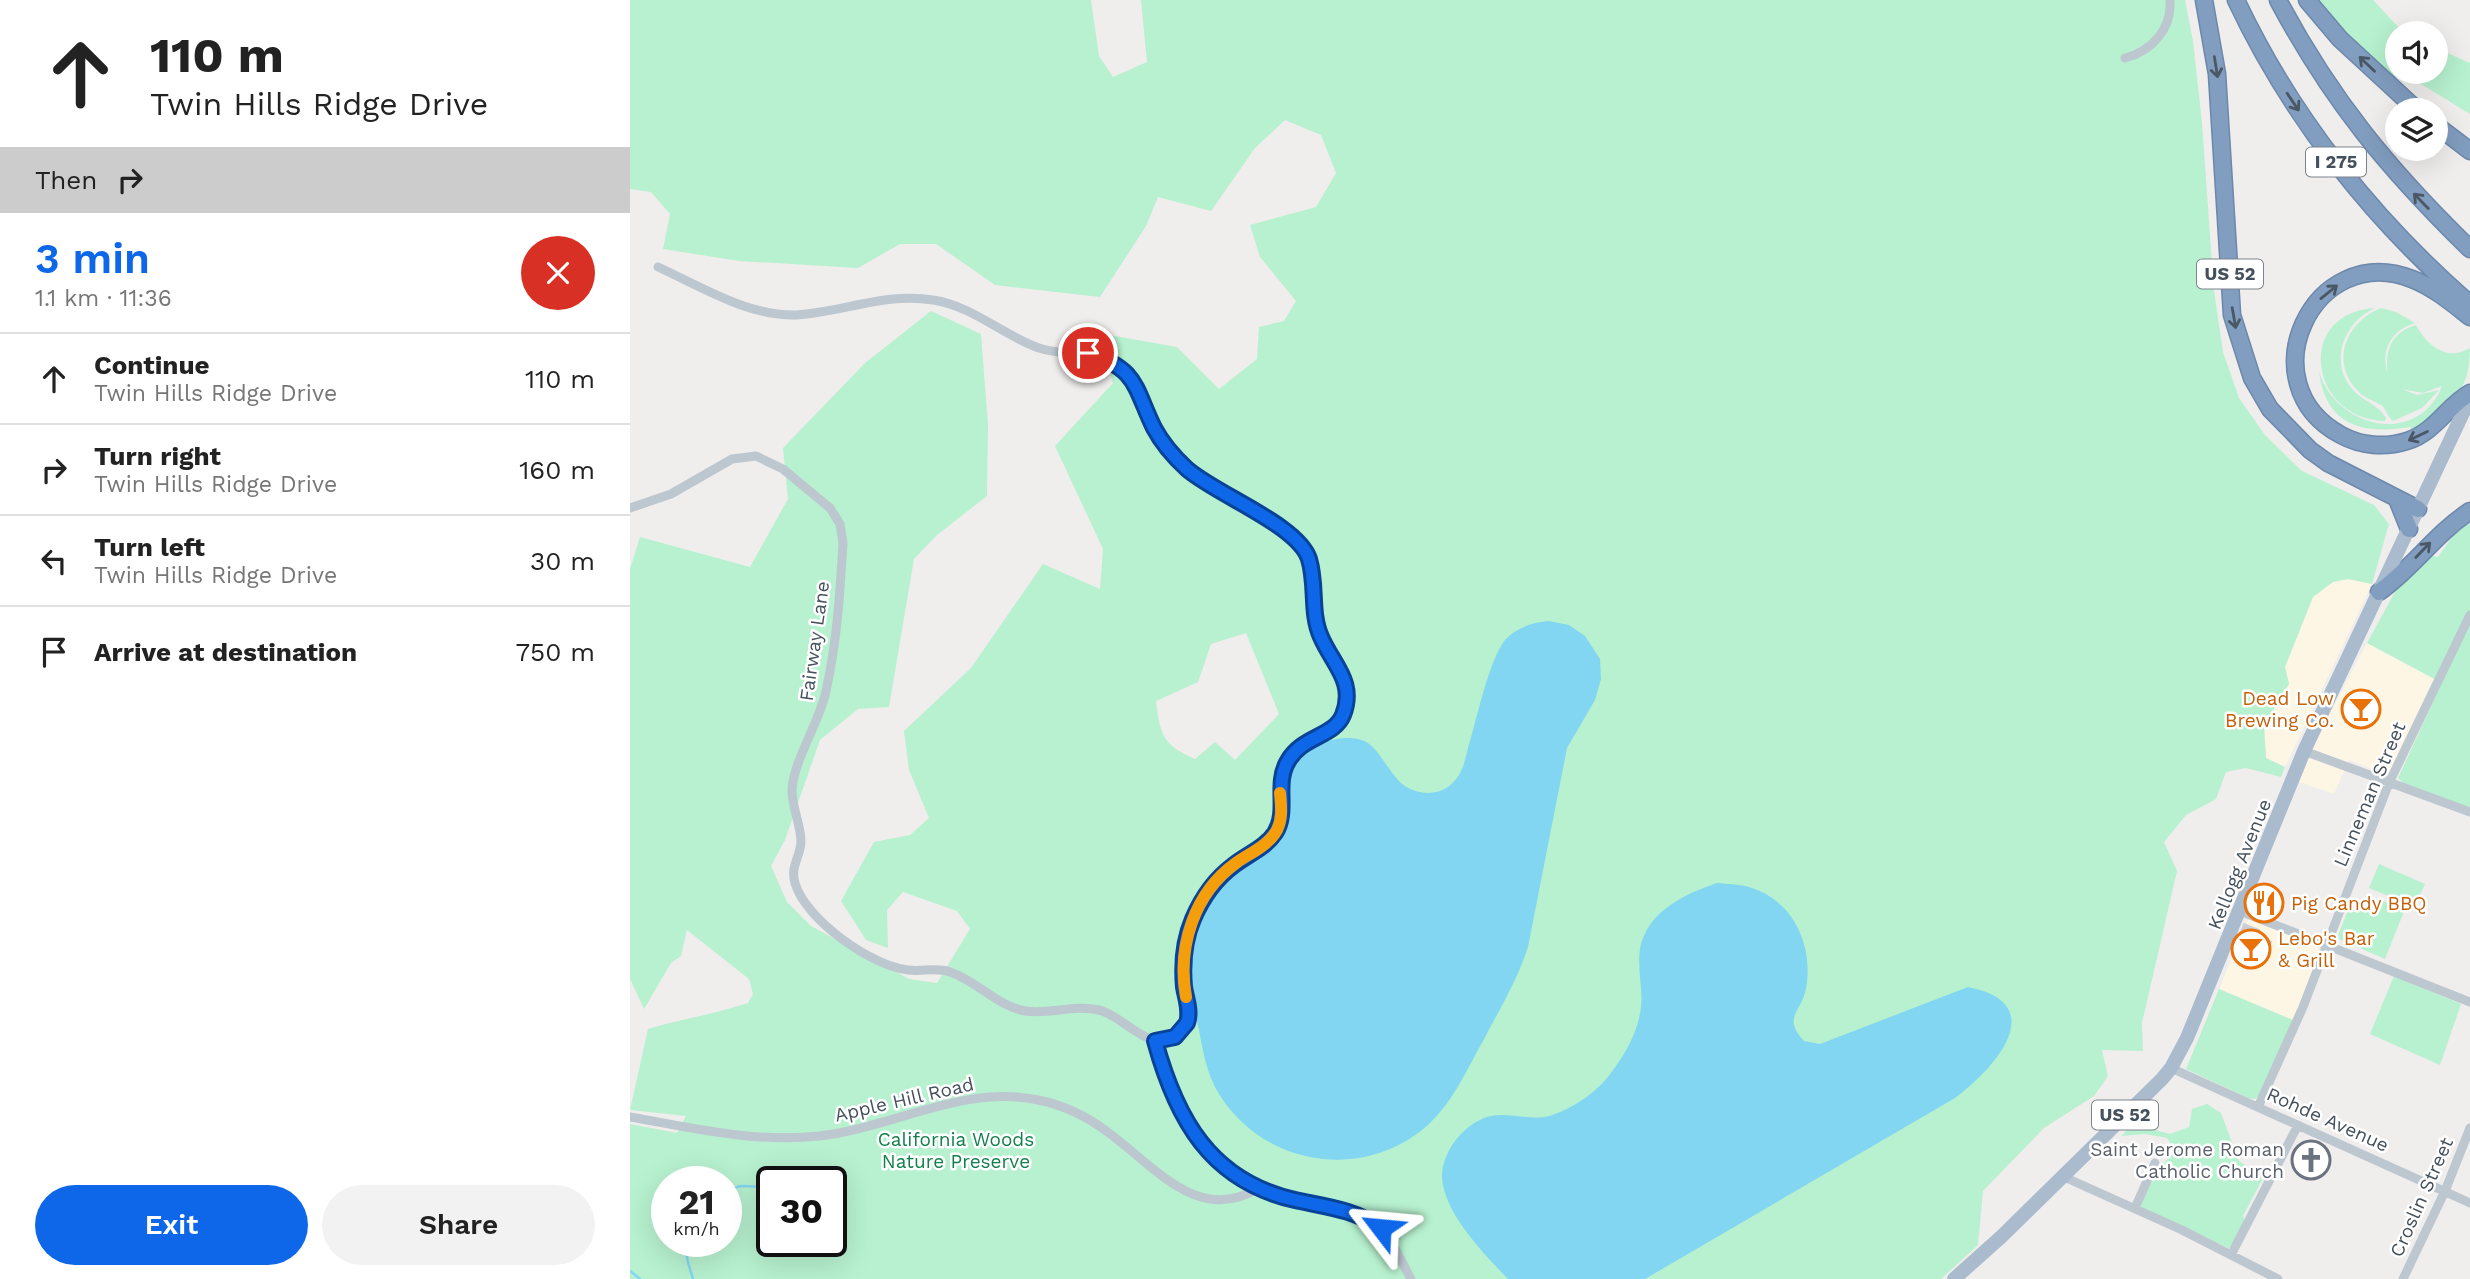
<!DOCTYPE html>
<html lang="en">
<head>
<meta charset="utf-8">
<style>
	body { margin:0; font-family:"Work Sans",sans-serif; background:#f2f2f2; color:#222; height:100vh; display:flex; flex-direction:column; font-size:26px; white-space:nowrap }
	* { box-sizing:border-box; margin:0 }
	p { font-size:23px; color:#767676 }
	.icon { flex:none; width:38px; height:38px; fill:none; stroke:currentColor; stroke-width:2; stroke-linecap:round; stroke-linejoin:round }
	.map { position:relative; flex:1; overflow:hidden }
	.panel { display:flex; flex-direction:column; background:#fff; width:630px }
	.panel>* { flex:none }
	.hud { background:#fff; color:#222; overflow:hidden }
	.fabs { position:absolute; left:1755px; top:21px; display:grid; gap:14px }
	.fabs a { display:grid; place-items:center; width:63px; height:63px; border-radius:50%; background:#fff; box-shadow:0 7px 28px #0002; font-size:35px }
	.speed { position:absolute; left:21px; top:1166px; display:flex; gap:14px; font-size:35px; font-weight:700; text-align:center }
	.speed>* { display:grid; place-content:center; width:91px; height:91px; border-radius:50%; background:#fff; box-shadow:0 7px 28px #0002; line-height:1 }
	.speed small { font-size:18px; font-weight:400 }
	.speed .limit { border:4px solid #111; border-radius:10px; background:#fff; color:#111 }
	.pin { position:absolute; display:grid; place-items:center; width:60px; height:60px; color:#fff; margin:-30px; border:4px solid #fff; border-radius:50%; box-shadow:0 2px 7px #0007 }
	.me { position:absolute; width:77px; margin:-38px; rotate:299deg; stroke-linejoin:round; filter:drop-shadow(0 0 5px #0008) }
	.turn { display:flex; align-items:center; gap:24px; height:147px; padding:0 35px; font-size:32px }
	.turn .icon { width:91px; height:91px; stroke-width:2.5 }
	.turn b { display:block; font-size:49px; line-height:60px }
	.then { display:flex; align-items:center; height:66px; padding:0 35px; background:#0003; gap:14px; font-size:26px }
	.round { display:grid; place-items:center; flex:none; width:74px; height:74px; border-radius:37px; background:#f2f2f2 }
	.head { display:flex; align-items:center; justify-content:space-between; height:119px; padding:0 35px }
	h1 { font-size:42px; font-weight:600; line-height:52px; color:#0e67e9 }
	.cta { display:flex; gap:14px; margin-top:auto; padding:14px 35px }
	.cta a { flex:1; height:80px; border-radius:42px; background:#0e67e9; color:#fff; font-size:28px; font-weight:600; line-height:80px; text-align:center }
	.cta a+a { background:#f2f2f2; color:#222 }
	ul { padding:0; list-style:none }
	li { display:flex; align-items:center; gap:21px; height:91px; padding:0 35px; border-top:2px solid #e0e0e0 }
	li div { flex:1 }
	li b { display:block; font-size:26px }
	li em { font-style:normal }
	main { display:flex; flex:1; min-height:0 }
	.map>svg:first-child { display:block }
</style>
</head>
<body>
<main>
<section class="panel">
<div class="hud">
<div class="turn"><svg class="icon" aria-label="ahead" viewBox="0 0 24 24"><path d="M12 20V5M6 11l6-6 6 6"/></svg><div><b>110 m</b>Twin Hills Ridge Drive</div></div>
<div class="then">Then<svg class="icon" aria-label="right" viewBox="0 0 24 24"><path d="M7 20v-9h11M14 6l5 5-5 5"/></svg></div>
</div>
<div class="head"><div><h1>3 min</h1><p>1.1 km · 11:36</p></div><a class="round" style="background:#d93025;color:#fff"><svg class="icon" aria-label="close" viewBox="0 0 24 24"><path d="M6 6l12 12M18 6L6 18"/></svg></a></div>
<ul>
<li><svg class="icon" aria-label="ahead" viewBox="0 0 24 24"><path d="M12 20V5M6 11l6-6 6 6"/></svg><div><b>Continue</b><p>Twin Hills Ridge Drive</p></div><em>110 m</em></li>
<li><svg class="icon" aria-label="right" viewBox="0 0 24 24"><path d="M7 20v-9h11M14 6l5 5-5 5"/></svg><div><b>Turn right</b><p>Twin Hills Ridge Drive</p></div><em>160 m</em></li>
<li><svg class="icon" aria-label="left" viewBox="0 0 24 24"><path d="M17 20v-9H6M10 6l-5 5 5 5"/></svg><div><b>Turn left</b><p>Twin Hills Ridge Drive</p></div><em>30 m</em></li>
<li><svg class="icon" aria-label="arrive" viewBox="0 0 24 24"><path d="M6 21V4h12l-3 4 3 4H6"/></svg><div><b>Arrive at destination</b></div><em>750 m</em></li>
</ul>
<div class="cta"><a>Exit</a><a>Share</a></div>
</section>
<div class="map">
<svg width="1840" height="1279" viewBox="0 0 1840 1279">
	<rect width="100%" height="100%" fill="#f0eded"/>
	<path fill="#fdf6e4" d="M1719,579l23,5 -87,183 -19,-9 -2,-32 25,-42 -4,-17 28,-70 20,-15z
		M1737,643l67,35 -46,97 -39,-15 -15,34 -35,-12 18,-44z
		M1618,919l69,27 3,7 -27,67 -74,-31z"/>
	<path fill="#b7f1cf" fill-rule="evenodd" d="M0,0h461l8,56 14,21 34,-15 -6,-62h1044l8,41 9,82 12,168 9,61 16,46 26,37 37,36 72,34 15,19 -17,60 -24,-5 -15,3 -20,15 -28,70 4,17 -25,42 2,32 19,9 -4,10 -35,-9 -20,4 -10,27 -30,16 -22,27 13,29 -35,152 1,28 -41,-1 6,26 -14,20 -50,32 -61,63 -5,54 -37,34h-1311v-155l47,9 9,-17 -56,-6 18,-81c33,-10 67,-15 100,-26l5,-9 -4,-15 -62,-49 -6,26 -10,7 -27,46 -14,-30v-410l10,-32 110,30 38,-68 -5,-51 82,-85 66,-52 50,23 7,91 -1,71 -50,39 -23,24 -25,148 -31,2 -38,31 -35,100 -14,26 16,36 24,24 98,53 28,4 33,-54 -13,-18 -54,-19 -16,18 1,38 -22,-8 -25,-39 33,-59 36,-7 19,-17 -20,-48 -5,-39 67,-63 72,-104 57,25 3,-40 -48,-103 58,-63 -15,-50 79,14 42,42 38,-30 2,-32 25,-6 12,-20 -36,-44 -10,-32 66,-18 20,-34 -15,-38 -36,-15 -30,28 -44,63 -53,-14 -12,29 -46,71 -105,-12 -59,-41h-36l-42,24 -119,-7 -76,-12 7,-35 -19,-22 -21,-3zM616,633l33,81 -44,46 -20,-18 -20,17c-32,-14 -35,-24 -39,-58l42,-19 13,-38zM37,1181h59v60h-59zM142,1181h59v60h-59z
		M1677,0h66l31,33h-6v39h38v-24l34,15v51l-62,-38 -26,3z
		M1745,308c-31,14 -47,54 -22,82 11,12 25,14 33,28l-1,3c-76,-2 -91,-108 -10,-113z
		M1751,308l15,4 19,11c-23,7 -34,26 -28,49 -1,-23 4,-39 29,-47 11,21 32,37 54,23 0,45 -21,61 -57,83l-3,-4c-47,8 -84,-1 -91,-55 18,57 99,75 123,14l-19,7 -21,-4 15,6 22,-5 -17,18 -29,13c-6,-5 -7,-13 -12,-16 -8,-5 -17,-7 -23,-14 -29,-29 -11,-70 23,-83z
		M1840,522v286l-67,-25 -5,-5 44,-95 -75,-40 35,-64 22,-25 14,3 21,-30z
		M1749,864l46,20 -10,23 -46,-19z
		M1753,901l22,8 -20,50 -48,-21 13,-33 26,10z
		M1764,976l67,28 -21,61 -70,-31z
		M1589,989l74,31 -30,73 -8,6 -7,-1 -62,-29z
		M1577,1104l14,9 18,48 16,10 7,9 -19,36 3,8 -12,22 -6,2 -89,-42 21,-40 16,-15 -9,-13 -22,-4 -24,2 12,-12 37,10 19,-7 3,-18z"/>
	<path fill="#82d6f1" d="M919,621l20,4 16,11 15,23 1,20 -6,21 -28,48 -39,199c-11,34 -29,63 -45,94 -16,28 -29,59 -53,82 -63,59 -165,45 -211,-29 -12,-19 -16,-42 -20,-64 -8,-33 -17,-69 -4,-102 9,-23 27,-49 48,-62 13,-7 26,-12 35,-24 21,-29 -2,-72 31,-94 7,-5 15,-6 23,-8 43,-9 44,15 66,40 12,14 36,17 50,7 15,-11 17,-27 21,-43 8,-26 20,-84 36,-104 11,-12 28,-18 44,-19z
		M1087,883c10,1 22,1 32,4 44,13 65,58 57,102 -5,24 -24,28 -2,52l16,3 148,-57c85,17 26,82 -13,111l-310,181h-137c-24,-25 -77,-78 -64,-116 6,-21 25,-42 47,-47 18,-4 40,5 58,0 21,-6 45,-22 58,-38 16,-20 31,-44 34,-71 2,-19 -4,-39 -1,-58 7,-38 45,-55 77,-66z"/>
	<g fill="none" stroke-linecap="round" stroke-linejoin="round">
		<path stroke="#82d6f1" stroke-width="2.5" d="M96,1193l13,-7 33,1
			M60,1241c-8,11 0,26 3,38
			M0,1271l10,8"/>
	</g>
	<path fill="#c8cbd3" stroke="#d0d3d9" stroke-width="2" d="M1725,691l15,7 -2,4 11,5 -6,11 -5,-2 -7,11 -16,-5 1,-4 -3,-2z
		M1614,924l15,6 -2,5 14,7 -7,17 -8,-3 -3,7 -21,-8z
		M1681,1146l11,5 -11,23 -11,-5z"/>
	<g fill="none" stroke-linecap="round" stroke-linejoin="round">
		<defs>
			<path id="highway" d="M1574,0l13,74 15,241 20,63 18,31 40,41 18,13 90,46
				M1606,0c55,117 137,220 234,304
				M1648,0c53,100 111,170 192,249
				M1677,0l33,39 77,71
				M1806,125l34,26
				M1840,317c-18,-14 -37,-30 -58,-38 -99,-39 -166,105 -71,156 20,11 44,13 66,6 28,-9 40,-35 63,-48
				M1767,499l12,30
				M1749,592c34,-24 56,-58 91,-81"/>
		</defs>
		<use href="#highway" stroke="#6c88ab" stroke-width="19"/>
		<path stroke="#bcc7d0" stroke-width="9" d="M1495,58c27,-7 47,-29 45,-58
			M0,508l41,-14 61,-35 24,-3 27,13 47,39 10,16 3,19c-3,50 -6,99 -17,148 -6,30 -33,71 -34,99 0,18 9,35 9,52 -1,16 -11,24 -6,41 10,36 76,83 113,87 15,2 28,-3 42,2 27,9 47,34 75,39 25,4 48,-7 74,-1 25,6 48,42 75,27 5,-3 12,-10 14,-16 3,-10 -2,-21 -3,-31 -4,-29 0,-56 13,-82 10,-19 24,-35 41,-47 12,-9 25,-14 34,-26 16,-21 1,-48 13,-71 14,-28 44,-26 55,-46 4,-9 7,-21 6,-31 -2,-21 -22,-36 -28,-56 -10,-31 1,-66 -23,-91 -28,-30 -74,-42 -106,-69 -13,-11 -26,-25 -34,-40 -12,-22 -15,-48 -36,-63 -32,-23 -52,-10 -81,-20 -37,-13 -66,-42 -106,-48 -46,-8 -90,12 -136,15 -48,2 -97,-29 -139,-48
			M1674,751l166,61
			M1610,911l230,91
			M525,1041c19,68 40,112 105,146
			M1541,1068l299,135
			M1628,1107l45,-100 86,-224 81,-168
			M0,1117c64,11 124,26 189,19 73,-8 145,-52 219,-36 26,5 50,17 71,33 46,34 91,93 151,54l35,13 49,9 26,12 19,16 22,42
			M1432,1176l120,54 96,49
			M1505,1208l20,-45
			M1601,1255l67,-130
			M1773,1279l42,-88 25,-63"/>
		<path stroke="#aabbce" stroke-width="14" d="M1324,1279l47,-42 161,-158 9,-11 16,-30 117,-287 166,-353"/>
		<use href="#highway" stroke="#819dbf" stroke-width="16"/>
	</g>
	<defs><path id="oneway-shaft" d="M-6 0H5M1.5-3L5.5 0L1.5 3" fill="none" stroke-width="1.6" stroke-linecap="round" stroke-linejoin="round" transform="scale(1.75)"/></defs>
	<g stroke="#4a5865">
		<use href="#oneway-shaft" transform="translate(1737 64) rotate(-136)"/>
		<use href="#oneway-shaft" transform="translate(1586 67) rotate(81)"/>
		<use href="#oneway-shaft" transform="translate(1663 102) rotate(56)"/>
		<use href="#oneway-shaft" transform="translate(1791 201) rotate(-134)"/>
		<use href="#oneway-shaft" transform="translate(1699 292) rotate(-39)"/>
		<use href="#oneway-shaft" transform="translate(1604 318) rotate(80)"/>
		<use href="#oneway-shaft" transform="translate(1788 436) rotate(154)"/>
		<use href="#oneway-shaft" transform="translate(1793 550) rotate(-46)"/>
	</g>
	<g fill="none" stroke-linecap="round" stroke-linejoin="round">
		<defs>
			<path id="route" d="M458,353c50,16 46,34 66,75 8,15 20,29 33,41 30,26 111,56 122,90 8,26 1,54 12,78 12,28 35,45 22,78 -9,22 -41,21 -55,46 -14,23 1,50 -13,72 -10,15 -27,21 -41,32 -19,14 -32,33 -41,54 -9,21 -11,45 -9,68 2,12 7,24 3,36l-12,14 -20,4c21,77 55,140 140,159 32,7 58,9 86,28"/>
		</defs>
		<use href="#route" stroke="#094397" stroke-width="18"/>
		<use href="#route" stroke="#0e67e9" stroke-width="12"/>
		<path stroke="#f59e0b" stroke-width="12" d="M556,997c-9,-50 8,-104 50,-134 14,-10 32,-17 41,-33 6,-12 4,-25 3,-37"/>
	</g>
	<defs>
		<symbol id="bar-ring" viewBox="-11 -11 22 22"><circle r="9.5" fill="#fff" stroke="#e8710a" stroke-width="1.5"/><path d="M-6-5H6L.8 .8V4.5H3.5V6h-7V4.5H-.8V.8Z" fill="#e8710a"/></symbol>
		<symbol id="restaurant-ring" viewBox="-11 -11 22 22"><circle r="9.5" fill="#fff" stroke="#e8710a" stroke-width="1.5"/><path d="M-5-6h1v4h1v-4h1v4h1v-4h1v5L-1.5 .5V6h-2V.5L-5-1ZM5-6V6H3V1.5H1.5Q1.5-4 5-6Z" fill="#e8710a"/></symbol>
		<symbol id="church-ring" viewBox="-11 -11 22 22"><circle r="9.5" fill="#fff" stroke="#6b7280" stroke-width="1.5"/><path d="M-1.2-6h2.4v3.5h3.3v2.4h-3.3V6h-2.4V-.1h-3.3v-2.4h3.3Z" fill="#6b7280"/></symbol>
	</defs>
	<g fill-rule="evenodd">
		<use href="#bar-ring" x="1709" y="687" width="44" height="44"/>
		<use href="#restaurant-ring" x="1612" y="881" width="44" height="44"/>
		<use href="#bar-ring" x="1599" y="927" width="44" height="44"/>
		<use href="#church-ring" x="1659" y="1138" width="44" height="44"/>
	</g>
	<g text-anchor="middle" stroke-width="5" stroke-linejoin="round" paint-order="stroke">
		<g fill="#fff" stroke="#7c848c" stroke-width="2">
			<rect x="1676" y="147.5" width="60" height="29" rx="5"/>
			<rect x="1567" y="259.5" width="66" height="29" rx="5"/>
			<rect x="1462" y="1100.5" width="66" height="29" rx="5"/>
		</g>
		<g font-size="18" font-weight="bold" fill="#44505b">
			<text x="1706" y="168">I 275</text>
			<text x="1600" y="280">US 52</text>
			<text x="1495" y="1121">US 52</text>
		</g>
		<g font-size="19" fill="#44505b" stroke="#fff">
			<text transform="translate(184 641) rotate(-82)" y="7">Fairway Lane</text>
			<text transform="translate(1739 794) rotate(-67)" y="7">Linneman Street</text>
			<text transform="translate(1609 864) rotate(-68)" y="7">Kellogg Avenue</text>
			<text transform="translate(274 1099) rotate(-13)" y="7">Apple Hill Road</text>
			<text transform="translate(1698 1119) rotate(24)" y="7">Rohde Avenue</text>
			<text transform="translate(1791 1197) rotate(-66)" y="7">Croslin Street</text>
		</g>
		<g font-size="19" fill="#c56008" stroke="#fff" text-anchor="start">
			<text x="1704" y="705" text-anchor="end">Dead Low<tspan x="1704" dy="22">Brewing Co.</tspan></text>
			<text x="1661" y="910">Pig Candy BBQ</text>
			<text x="1648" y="945">Lebo's Bar<tspan x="1648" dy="22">&amp; Grill</tspan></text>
		</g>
		<g font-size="19" fill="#11814c" stroke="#fff">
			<text x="326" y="1146">California Woods<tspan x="326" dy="22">Nature Preserve</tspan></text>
		</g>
		<g font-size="19" fill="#5b616d" stroke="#fff" text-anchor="end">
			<text x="1654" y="1156">Saint Jerome Roman<tspan x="1654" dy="22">Catholic Church</tspan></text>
		</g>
	</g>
</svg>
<div class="fabs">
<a><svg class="icon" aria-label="sound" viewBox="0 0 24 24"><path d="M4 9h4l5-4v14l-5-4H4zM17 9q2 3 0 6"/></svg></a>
<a><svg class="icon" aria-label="layers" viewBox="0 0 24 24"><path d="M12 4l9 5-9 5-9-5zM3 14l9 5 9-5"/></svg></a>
</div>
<div class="speed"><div>21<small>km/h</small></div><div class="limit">30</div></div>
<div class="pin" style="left:458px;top:353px;background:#d93025"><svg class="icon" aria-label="arrive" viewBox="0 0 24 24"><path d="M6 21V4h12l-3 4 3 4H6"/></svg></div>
<svg class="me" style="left:751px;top:1228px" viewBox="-20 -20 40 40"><path d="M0-17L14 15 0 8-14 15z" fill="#0e67e9" stroke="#fff" stroke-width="4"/></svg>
</div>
</main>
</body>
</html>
